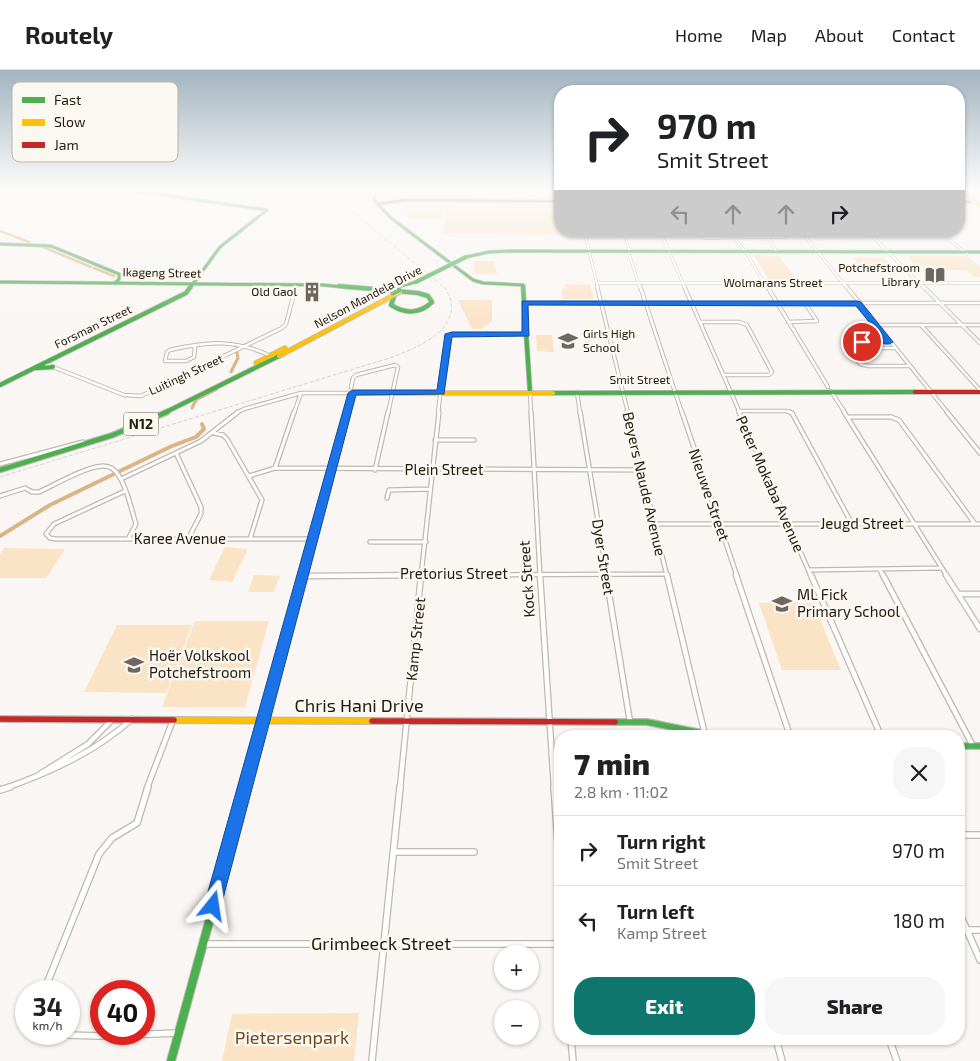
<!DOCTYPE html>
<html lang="en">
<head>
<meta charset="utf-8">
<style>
	body { margin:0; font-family:"Exo 2",sans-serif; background:#f6f6f6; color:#202124; height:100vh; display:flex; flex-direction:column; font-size:19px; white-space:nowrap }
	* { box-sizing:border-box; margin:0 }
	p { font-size:16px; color:#757577 }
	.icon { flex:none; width:28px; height:28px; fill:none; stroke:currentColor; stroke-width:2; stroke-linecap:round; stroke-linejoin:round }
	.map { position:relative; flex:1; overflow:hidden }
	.sheet { position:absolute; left:554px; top:660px; width:411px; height:315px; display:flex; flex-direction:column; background:#fff; border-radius:20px; box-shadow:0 1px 4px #0004 }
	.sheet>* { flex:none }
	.top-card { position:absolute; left:554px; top:15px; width:411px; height:152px; border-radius:20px; box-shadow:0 1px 4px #0004; background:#fff; color:#202124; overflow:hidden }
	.fabs { position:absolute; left:494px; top:875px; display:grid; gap:10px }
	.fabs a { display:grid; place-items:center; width:45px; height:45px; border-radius:50%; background:#fff; box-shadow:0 1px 4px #0004; font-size:25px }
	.speed { position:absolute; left:15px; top:910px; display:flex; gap:10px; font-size:25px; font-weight:700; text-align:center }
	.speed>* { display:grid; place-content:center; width:65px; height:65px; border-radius:50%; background:#fff; box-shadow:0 1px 4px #0004; line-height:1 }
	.speed small { font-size:12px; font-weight:400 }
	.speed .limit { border:8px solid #d22; background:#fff; color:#111 }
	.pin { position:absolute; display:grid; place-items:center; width:42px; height:42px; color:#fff; margin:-21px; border:2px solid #fff; border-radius:50%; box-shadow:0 1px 5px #0007 }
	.me { position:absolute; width:55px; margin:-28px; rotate:15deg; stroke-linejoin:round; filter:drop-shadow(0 0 4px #0008) }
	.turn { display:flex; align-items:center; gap:18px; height:105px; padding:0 20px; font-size:22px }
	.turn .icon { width:65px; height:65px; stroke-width:2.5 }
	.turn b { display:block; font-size:35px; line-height:42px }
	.lanes { display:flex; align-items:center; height:48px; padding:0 20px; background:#0003; justify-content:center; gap:25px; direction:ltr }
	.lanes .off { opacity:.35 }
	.round { display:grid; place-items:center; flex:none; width:52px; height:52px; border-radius:20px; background:#f6f6f6 }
	.headline { display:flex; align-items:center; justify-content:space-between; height:85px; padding:0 20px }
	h1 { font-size:30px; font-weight:800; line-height:38px }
	.button { display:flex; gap:10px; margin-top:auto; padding:10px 20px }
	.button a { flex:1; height:58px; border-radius:20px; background:#0f766e; color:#fff; font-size:20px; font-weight:800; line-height:58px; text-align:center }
	.button a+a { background:#f6f6f6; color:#202124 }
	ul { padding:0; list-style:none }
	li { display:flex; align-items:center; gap:15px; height:70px; padding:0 20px; border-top:1px solid #e0e0e0 }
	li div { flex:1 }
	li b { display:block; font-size:19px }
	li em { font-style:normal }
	header { display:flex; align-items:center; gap:30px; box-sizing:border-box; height:70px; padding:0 25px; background:#fff; border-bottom:1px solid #e0e0e0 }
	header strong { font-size:24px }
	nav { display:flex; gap:28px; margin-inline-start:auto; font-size:18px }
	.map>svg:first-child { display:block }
</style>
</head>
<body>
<header>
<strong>Routely</strong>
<nav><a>Home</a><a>Map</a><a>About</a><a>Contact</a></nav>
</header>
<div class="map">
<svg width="980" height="991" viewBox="0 0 980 991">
	<rect width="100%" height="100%" fill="#f9f6f3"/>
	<path fill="#fbe3c6" d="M415,131l30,1 -2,16 -32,1 -8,-3 1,-9h-2l3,-5z
		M447,132h113v29h23l1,5 -141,-3z
		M756,185l23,1 18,25h-27l-16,-25z
		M908,186h59l13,11v10h-5l-8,-7h-21l-5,-4h-26z
		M853,188h31l9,9h-32z
		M473,191h21l3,13h-23z
		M565,214l25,1 4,14h-31l-1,-10 4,-1z
		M458,230h34v21l-11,8h-9z
		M536,265h16l2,17 -17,-1z
		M225,477l23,2 -16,33 -23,-2z
		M4,478l61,1 -19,29h-46v-24z
		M254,505l26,1 -6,16h-26z
		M759,533h54l28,67h-59z
		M195,551h74l-24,86h-83z
		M117,555h75l-26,68 -82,-1z
		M359,943l-5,48h-132l10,-47z"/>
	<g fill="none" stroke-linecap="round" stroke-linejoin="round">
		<path stroke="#dab585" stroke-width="2.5" d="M0,161l29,11
			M43,177l48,20
			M94,198l20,8"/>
		<path stroke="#dab585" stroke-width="3" d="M231,302l7,-14 -1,-5
			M192,338l4,-8 21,-11"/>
		<path stroke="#dab585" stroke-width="4" d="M120,401l52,-25 24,-9 8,-8 -2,-5
			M0,466l50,-31 64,-31"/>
		<defs>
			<path id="street-far4" d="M584,161l14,57
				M623,161l7,21
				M660,161l25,57
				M697,161l3,5 6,2 79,-1
				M729,161l18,23 20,34
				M763,161l14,21
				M801,161l46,57
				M867,161l57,57
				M938,161l29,23
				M629,184l11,34
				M597,213h383
				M295,218l1,-3"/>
			<path id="street-far3" d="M597,216l31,127
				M640,216l42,127
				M684,216l56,127
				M767,216l61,101
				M846,216l102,127
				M923,216l57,57
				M524,233h456
				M700,252h39l8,3 25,47 -3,3h-46
				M788,252l29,-1 -12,-18
				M875,255h105
				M921,255l59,65
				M889,272l-40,-1 -5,3 16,20 8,2h41
				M195,277l-1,10 -8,4h-21l2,-9 3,-2c39,-9 66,-11 103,7
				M854,278h41
				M43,293l81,32 17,1 141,-68 4,-4 10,-38
				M351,318l2,-10 3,-3 39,-10 3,2 -10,46
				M831,321l14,22
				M530,322l1,21
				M577,322l3,21
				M738,341h48l6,2
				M236,343l8,-4 57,-16h52
				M294,343l7,-20
				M438,343l9,-76 5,-3h74"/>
			<path id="street-far2" d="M531,342l9,164
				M580,342l27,164
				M627,342l40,164
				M682,342l55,164
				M739,342l72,164
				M790,342l2,1 60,111
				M844,342l103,164
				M947,342l33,41
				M847,347h44l8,3 76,104
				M214,363l9,2 4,4 35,61 -12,39
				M435,370h39
				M176,383l25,54v7l-13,25
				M0,394l83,-22
				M275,398l19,-56
				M375,400l13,-58
				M249,406l26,-8 366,2
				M121,409l80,-38 37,-29
				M125,421l-71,33 -8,10 4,4 6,1h256
				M0,426l25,-8 7,4h7c15,-7 50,-27 65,-26 7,0 12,5 15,10 9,14 12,33 17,48l-8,15
				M387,428l2,-8 41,-1
				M654,454h326
				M370,472h56
				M808,500l133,-2
				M880,500l3,6
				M303,506l362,-2
				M421,506l18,-164"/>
			<path id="street-far1" d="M540,505l14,213
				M606,505l24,147
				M667,505l38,160
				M736,505l54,161
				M811,505l70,161
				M883,505l90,171
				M946,505l34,54
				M303,506l140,-1
				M958,524h22
				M40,704l48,-30 24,-24
				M6,718c47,-17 89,-36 126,-69
				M147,718l26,-68
				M400,718l21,-213"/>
			<path id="street" d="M554,717l6,84
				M0,720l10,-3
				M959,765h21
				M394,782h80
				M959,842l21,48
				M959,860h21
				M203,874h357
				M44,921l55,-137 13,-16 25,-15 11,-36
				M34,964l65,2 80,-3
				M571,969l2,22
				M776,969l6,22
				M889,969l8,22
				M372,991l28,-274"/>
			<path id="fast-far4" d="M129,120l138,20 -47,37 -30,41
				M376,120l-2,10 17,18 82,62 10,3 40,2v3
				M0,174l51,2 68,28v5l-4,4
				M466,187l23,-5 23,-1 468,1
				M0,212l323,3
				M323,215l31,3
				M393,218l23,-6"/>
			<path id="fast-far3" d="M339,216l79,7 10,3 4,6c-12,12 -27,12 -41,3l3,-8
				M523,216l7,106
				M391,218l7,-2
				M36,298l17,-1
				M0,315l186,-92 5,-7
				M553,323l362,-1
				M164,343l115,-57"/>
			<path id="fast-far2" d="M0,400l113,-35 54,-23
				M303,506l11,-39"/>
			<path id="fast-far1" d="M615,652h32l70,14
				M959,676h21
				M246,718l58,-213"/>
			<path id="fast" d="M171,991l75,-274"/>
			<path id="slow-far3" d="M960,120l20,16"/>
			<path id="slow-far2" d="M279,286l121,-64
				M256,293l29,-15
				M347,343l6,-20h200"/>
			<path id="slow-far1" d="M314,467l34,-125"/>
			<path id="slow" d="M174,650l198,1"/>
			<path id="jam-far2" d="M959,132h11
				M378,134l28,-4 154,1"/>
			<path id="jam-far1" d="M915,322h65"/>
			<path id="jam" d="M0,649l174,1
				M372,651l243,1"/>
		</defs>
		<use href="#street-far4" stroke="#bfb9b3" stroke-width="3"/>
		<use href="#street-far3" stroke="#bfb9b3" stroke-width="4.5"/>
		<use href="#street-far2" stroke="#bfb9b3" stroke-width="5.5"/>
		<use href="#street-far1" stroke="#bfb9b3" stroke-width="7"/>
		<use href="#street" stroke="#bfb9b3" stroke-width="8"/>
		<use href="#fast-far4" stroke="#bfb9b3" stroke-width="4"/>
		<use href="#fast-far3" stroke="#bfb9b3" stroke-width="5.5"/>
		<use href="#fast-far2" stroke="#bfb9b3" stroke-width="7"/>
		<use href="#fast-far1" stroke="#bfb9b3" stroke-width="8"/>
		<use href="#fast" stroke="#bfb9b3" stroke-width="10"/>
		<use href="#slow-far3" stroke="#bfb9b3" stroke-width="4"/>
		<use href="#slow-far2" stroke="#bfb9b3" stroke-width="5.5"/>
		<use href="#slow-far1" stroke="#bfb9b3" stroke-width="7"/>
		<use href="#slow" stroke="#bfb9b3" stroke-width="8"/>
		<use href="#jam-far2" stroke="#bfb9b3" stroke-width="4"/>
		<use href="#jam-far1" stroke="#bfb9b3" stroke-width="5.5"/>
		<use href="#jam" stroke="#bfb9b3" stroke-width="8"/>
		<use href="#street-far4" stroke="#fefefd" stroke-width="2"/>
		<use href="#street-far3" stroke="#fefefd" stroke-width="2.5"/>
		<use href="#street-far2" stroke="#fefefd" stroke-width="3"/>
		<use href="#street-far1" stroke="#fefefd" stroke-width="4.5"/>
		<use href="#street" stroke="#fefefd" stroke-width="5.5"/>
		<use href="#fast-far4" stroke="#4caf50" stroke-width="2.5"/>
		<use href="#fast-far3" stroke="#4caf50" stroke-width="4"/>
		<use href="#fast-far2" stroke="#4caf50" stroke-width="4.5"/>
		<use href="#fast-far1" stroke="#4caf50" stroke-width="5.5"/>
		<use href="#fast" stroke="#4caf50" stroke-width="8"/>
		<use href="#slow-far3" stroke="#ffc107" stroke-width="2.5"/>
		<use href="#slow-far2" stroke="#ffc107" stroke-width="4"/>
		<use href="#slow-far1" stroke="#ffc107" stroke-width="4.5"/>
		<use href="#slow" stroke="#ffc107" stroke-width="5.5"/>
		<use href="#jam-far2" stroke="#c62828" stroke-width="2.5"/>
		<use href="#jam-far1" stroke="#c62828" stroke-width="4"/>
		<use href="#jam" stroke="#c62828" stroke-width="5.5"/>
		<path stroke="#d5d4d3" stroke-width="1" stroke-dasharray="4 2" stroke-linecap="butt" d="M0,407l393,-120c22,-9 63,-24 58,-55 0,-5 -4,-10 -6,-14l-119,-98"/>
		<defs>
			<path id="fast-bridge-far1" d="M416,212l50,-25"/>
			<path id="fast-bridge" d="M393,223l6,-3"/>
		</defs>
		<use href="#fast-bridge-far1" stroke="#d5d2d0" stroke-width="5" stroke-linecap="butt"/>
		<use href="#fast-bridge" stroke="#d5d2d0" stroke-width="7" stroke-linecap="butt"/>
		<use href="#fast-bridge-far1" stroke="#4caf50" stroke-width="4"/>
		<use href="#fast-bridge" stroke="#4caf50" stroke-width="5"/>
	</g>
	<linearGradient id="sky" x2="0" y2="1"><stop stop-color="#a2b4c0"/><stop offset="0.46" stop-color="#fcfbfa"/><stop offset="1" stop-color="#fcfbfa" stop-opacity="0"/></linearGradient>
	<rect width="980" height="259" fill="url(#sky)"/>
	<path fill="#1a73e8" stroke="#114b97" d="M522,231h336l3,1 32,40 -4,2 -29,-1v-3l2,-1h21l-27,-33 -328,-1 1,31 -77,1 -8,57 -88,1 -135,511 -2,6 -6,2 -6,-2 -3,-6 144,-513 5,-3h84l8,-56 7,-2h70z"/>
	<defs>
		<symbol id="library-bare" viewBox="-9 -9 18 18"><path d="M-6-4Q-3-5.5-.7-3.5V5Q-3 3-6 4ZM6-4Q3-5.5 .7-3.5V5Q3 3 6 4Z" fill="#6e675f" stroke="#fbf7f1" stroke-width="2.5" paint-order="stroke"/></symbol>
		<symbol id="building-bare" viewBox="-9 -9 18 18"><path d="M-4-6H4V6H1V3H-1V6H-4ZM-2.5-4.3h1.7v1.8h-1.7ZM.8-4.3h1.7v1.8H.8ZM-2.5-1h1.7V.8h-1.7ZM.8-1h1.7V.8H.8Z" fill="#6e675f" stroke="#fbf7f1" stroke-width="2.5" paint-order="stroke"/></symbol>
		<symbol id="school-bare" viewBox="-9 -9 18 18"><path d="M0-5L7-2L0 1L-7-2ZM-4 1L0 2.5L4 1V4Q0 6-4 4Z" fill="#6e675f" stroke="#fbf7f1" stroke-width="2.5" paint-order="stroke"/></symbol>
	</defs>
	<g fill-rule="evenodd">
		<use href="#library-bare" x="921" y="191" width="28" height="28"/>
		<use href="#building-bare" x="298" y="208" width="28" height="28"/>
		<use href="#school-bare" x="554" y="257" width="28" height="28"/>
		<use href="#school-bare" x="768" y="520" width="28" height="28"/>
		<use href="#school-bare" x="120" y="581" width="28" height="28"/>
	</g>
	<g text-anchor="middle" stroke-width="5" stroke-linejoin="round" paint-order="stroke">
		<g font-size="12" fill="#231a10" stroke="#fbf7f1" text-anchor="end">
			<text x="920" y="202">Potchefstroom<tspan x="920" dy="14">Library</tspan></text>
			<text x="297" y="226">Old Gaol</text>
			<text x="583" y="268" text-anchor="start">Girls High<tspan x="583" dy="14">School</tspan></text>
		</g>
		<g font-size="12" fill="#231a10" stroke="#fbf7f1">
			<text transform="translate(162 203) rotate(1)" y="4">Ikageng Street</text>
			<text x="773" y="217">Wolmarans Street</text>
			<text transform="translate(368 227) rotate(-28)" y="4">Nelson Mandela Drive</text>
			<text transform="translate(93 257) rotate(-26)" y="4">Forsman Street</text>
			<text transform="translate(186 305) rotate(-25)" y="4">Luitingh Street</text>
			<text x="640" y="314">Smit Street</text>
		</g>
		<rect fill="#fbf7f1" stroke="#645c54" stroke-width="1" x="123.5" y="342.5" width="35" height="23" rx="4"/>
		<g font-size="14" font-weight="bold" fill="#231a10">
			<text x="141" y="359">N12</text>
		</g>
		<g font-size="15" fill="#231a10" stroke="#fbf7f1">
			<text x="444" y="405">Plein Street</text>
			<text transform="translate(644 414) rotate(77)" y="5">Beyers Naude Avenue</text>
			<text transform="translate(770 414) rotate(66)" y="5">Peter Mokaba Avenue</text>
			<text transform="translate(709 425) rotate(71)" y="5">Nieuwe Street</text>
			<text x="862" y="459">Jeugd Street</text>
			<text x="180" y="474">Karee Avenue</text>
			<text transform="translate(603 487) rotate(81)" y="5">Dyer Street</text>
			<text x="454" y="509">Pretorius Street</text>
			<text transform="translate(527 509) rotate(-94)" y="5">Kock Street</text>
			<text transform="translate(416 569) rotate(-84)" y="5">Kamp Street</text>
		</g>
		<g font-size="15" fill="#231a10" stroke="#fbf7f1" text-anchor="start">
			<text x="797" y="530">ML Fick<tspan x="797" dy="17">Primary School</tspan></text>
			<text x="149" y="591">Hoër Volkskool<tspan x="149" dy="17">Potchefstroom</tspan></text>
		</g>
		<g font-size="18" fill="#231a10" stroke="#fbf7f1">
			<text x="359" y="642">Chris Hani Drive</text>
			<text x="381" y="880">Grimbeeck Street</text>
		</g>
		<g font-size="18" fill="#6f4b19" stroke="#fbf7f1">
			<text x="292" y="974">Pietersenpark</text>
		</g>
	</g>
	<rect x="12" y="12" width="166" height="80" rx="8" fill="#fbf7f1" stroke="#bab5ae" stroke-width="1"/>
	<rect x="22" y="27" width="23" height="6" fill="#4caf50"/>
	<rect x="22" y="49" width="23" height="7" fill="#ffc107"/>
	<rect x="22" y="72" width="23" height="6" fill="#c62828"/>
	<g font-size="14" fill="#231a10">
		<text x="54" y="35">Fast</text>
		<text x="54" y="57">Slow</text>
		<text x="54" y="80">Jam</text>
	</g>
</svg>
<div class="fabs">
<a>+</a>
<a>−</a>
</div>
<div class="speed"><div>34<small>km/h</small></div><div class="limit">40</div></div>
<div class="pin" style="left:862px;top:272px;background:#d93025"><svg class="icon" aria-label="arrive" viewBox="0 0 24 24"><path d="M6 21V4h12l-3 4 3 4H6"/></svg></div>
<svg class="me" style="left:213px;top:836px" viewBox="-20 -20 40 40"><path d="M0-17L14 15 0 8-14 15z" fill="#1a73e8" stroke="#fff" stroke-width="4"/></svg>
<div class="top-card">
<div class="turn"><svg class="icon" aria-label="right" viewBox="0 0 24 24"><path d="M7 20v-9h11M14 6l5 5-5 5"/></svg><div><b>970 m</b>Smit Street</div></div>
<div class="lanes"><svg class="icon off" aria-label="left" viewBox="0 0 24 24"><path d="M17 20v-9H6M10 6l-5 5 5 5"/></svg><svg class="icon off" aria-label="ahead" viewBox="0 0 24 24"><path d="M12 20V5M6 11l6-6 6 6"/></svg><svg class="icon off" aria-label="ahead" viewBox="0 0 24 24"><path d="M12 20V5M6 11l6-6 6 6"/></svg><svg class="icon" aria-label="right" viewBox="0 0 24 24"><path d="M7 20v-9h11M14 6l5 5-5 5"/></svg></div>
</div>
<section class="sheet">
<div class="headline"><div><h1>7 min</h1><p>2.8 km · 11:02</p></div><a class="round"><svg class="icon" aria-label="close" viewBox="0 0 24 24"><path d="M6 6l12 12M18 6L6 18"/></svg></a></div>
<ul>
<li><svg class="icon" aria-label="right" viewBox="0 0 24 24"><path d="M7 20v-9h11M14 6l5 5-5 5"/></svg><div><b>Turn right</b><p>Smit Street</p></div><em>970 m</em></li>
<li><svg class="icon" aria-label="left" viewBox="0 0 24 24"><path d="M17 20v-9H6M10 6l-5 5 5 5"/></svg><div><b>Turn left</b><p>Kamp Street</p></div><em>180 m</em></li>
</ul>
<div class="button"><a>Exit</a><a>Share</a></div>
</section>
</div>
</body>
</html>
